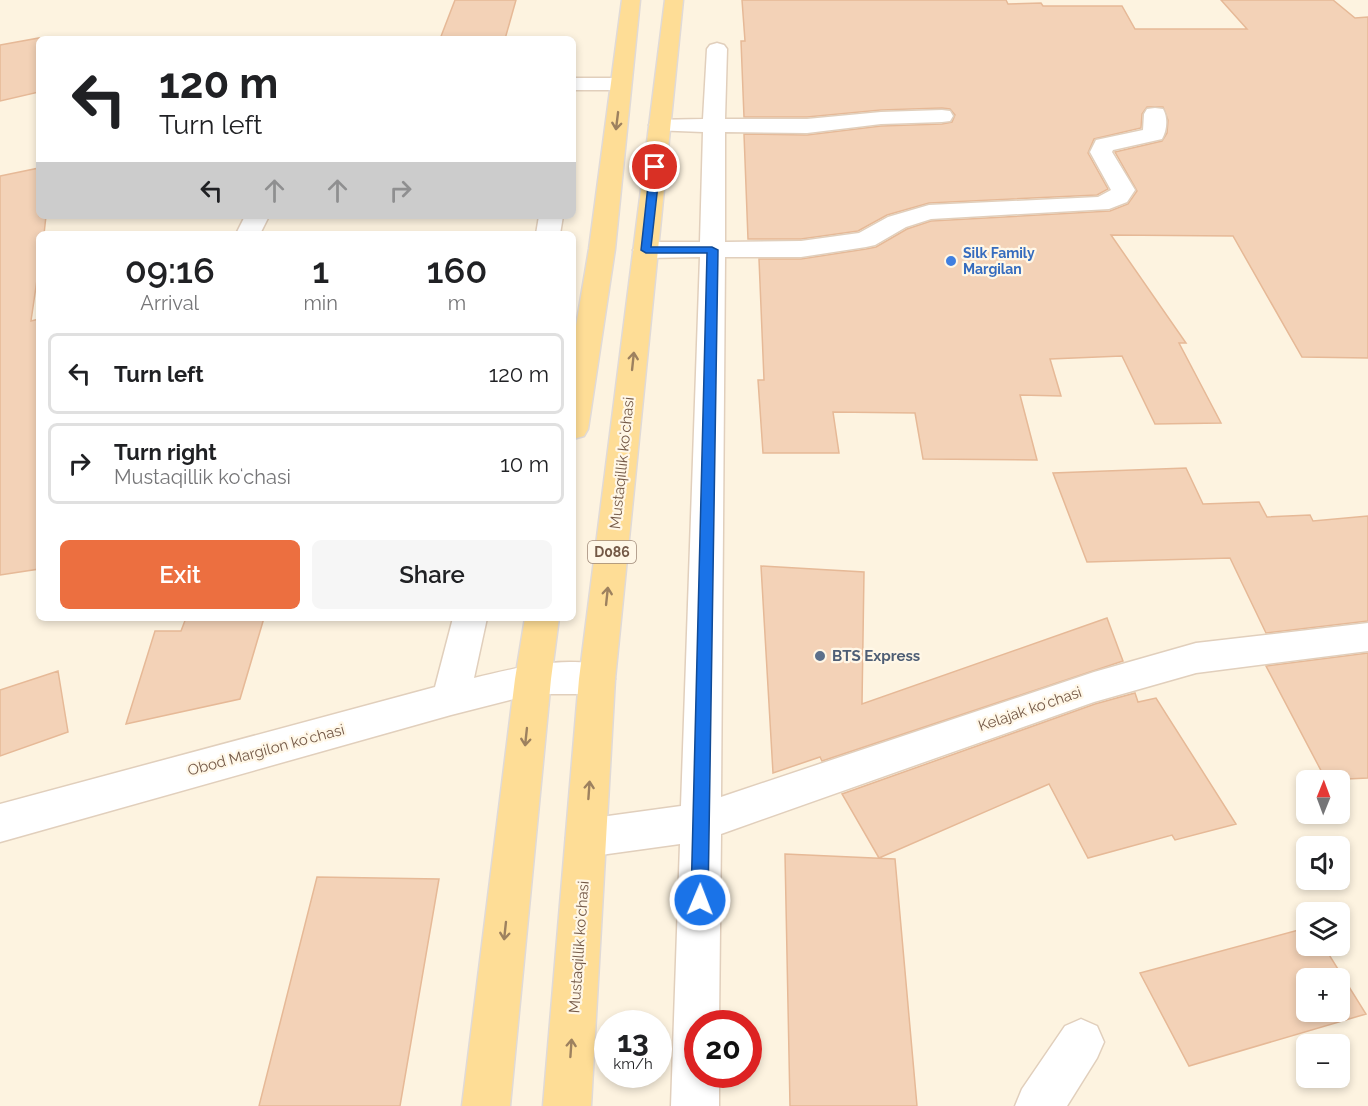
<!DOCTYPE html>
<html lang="en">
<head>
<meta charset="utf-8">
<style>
	body { margin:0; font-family:Raleway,sans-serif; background:#f6f6f6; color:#202124; height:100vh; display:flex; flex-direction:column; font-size:22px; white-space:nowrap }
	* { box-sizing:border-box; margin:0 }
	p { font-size:20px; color:#757577 }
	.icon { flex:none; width:33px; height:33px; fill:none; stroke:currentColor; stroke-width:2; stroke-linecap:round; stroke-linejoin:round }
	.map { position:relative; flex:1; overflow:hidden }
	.side { position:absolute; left:36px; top:231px; width:540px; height:390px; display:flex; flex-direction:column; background:#fff; border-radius:9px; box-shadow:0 3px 9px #0003 }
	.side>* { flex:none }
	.guide { position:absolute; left:36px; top:36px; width:540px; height:183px; border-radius:9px; box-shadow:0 3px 9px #0003; background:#fff; color:#202124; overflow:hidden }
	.needle { width:39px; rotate:1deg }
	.controls { position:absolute; left:1296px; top:770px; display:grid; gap:12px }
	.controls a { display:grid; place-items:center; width:54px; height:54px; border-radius:9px; background:#fff; box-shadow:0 3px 9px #0003; font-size:30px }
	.speed { position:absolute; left:594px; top:1010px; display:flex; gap:12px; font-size:30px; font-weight:700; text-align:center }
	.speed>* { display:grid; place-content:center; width:78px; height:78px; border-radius:50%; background:#fff; box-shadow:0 3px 9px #0003; line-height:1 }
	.speed small { font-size:15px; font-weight:400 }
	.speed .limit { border:9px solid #d22; background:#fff; color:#111 }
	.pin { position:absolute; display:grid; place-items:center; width:51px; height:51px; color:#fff; margin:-26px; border:3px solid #fff; border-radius:50%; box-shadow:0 2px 6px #0007 }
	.me { position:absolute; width:66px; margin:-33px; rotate:1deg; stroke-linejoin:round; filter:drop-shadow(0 0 4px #0008) }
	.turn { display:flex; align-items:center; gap:21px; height:126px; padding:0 24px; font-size:27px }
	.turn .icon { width:78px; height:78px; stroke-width:2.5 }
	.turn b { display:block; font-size:42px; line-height:51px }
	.lanes { display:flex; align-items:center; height:57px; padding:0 24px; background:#0003; justify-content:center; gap:30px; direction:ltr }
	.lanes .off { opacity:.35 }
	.eta { display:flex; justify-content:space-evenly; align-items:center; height:102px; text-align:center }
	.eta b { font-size:36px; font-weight:600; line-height:42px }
	.action { display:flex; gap:12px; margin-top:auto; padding:12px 24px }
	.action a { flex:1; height:69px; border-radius:9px; background:#ec6f40; color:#fff; font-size:24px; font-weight:600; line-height:69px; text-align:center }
	.action a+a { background:#f6f6f6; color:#202124 }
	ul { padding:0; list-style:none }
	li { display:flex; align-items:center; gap:18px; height:81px; margin:0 12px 9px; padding:0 12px; border:3px solid #e0e0e0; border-radius:9px }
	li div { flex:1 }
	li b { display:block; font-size:22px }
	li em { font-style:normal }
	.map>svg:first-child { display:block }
</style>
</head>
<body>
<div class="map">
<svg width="1368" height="1106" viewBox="0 0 1368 1106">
	<rect width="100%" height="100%" fill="#fdf3e0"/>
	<path fill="#f3d2b7" stroke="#e6b997" stroke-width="1.5" fill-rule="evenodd" d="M455,0h61l-11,39h-65z
		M742,0h264l2,4 33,-1 2,3h79l13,23h112l-26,-29h112l22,18 13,-1v341l-66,-1 -69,-121 -122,-1 75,108h-7l42,80 -66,1 -33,-68 -72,3 11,37 -41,-1 17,65 -114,-1 -8,-46 -82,-1 6,41h-76l-5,-73h6l-5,-121h42l65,-10 10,-2 31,-18 24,-8 179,-10 18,-7 9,-13 -22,-39 47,-11 5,-8 1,-13 -5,-13h-16l-5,7 -1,14 -47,11 -6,14 20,36 -11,6 -168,8 -42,12 -29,16 -57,8h-53l-4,-105 63,1 74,-9 61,-2 10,-2 3,-7 -5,-6 -8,-1 -61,2 -74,7h-63l-3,-76h4z
		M39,38v54l-39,9v-56z
		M39,168v48h7l-2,18h-5v32l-8,55 8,-2v250l-39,6v-399z
		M1186,468l17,36 56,-2 8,15 43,-2 3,6 55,-5v105l-102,12 -36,-75 -143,4 -34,-89z
		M761,566l103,6 -2,132 245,-86 16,43 -301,100 -2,-4 -47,16z
		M186,618h78l-24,81 -114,25 29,-93h26z
		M1368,653v125l-42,2 -60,-114z
		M58,671l10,61 -68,24v-66z
		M1135,693l3,9 18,-4 80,126 -61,16 -3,-5 -84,23 -39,-74 -170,74 -37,-64 253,-90z
		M785,854l110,5 22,247h-127z
		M317,877l122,2 -39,227h-141z
		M1306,928v17h17l43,69 -177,52 -49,-93zM1306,978h34v33h-34z"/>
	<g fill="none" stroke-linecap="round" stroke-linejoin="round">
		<defs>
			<path id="minor" d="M717,43l7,2 3,4 -2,70h82l74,-7 61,-2 8,1 3,5 -3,5 -8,1 -61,2 -74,9 -82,-1v110l76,-1 58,-8 29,-16 41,-12 169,-8 13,-7 -21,-38 6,-12 47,-10 1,-16 3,-5 8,-1 8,1c5,8 4,22 -1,30l-49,11 -1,2 23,38 -8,12 -18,7 -178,10 -25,8 -31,18 -9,2 -65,10h-76l-4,540 373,-125 102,-29 172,-20v28l-172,22 -102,29 -373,132 -2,189h-21v51h21v32h-48l9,-262 -94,13 -14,-6 -6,-13 6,-13 14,-6 95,-13 19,-549 -54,1 -9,-3 -4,-5 4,-5 9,-3h54l3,-110 -51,-2 -3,-5 3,-5 51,-1 4,-70 3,-4z
				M573,78h48l7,2 3,4 -3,4 -7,2h-48z
				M245,216h24l-9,18h-24z
				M539,216h24l-3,18h-24z
				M453,618h34l-13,60c42,-10 94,-24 136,-10l5,11 -5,11 -13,4h-64l-82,21 -451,127v-38l435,-117z
				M1081,1019l16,7 7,16 -7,16 -30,48h-52l7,-17 43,-63z"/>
			<path id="major" d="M622,0h18l-25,249 -27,180 -4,7 -11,3v-95l16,-95z
				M665,0h18l-68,679 -24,427h-48l36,-427z
				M525,618h34l-8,61 -41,427h-48l53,-427z"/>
		</defs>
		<use href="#minor" stroke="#e1cfbc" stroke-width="3"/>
		<use href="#major" stroke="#e0dad7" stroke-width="3"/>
		<use href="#minor" fill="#fff" fill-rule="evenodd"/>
		<use href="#major" fill="#fedd96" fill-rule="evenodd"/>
	</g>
	<defs><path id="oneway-shaft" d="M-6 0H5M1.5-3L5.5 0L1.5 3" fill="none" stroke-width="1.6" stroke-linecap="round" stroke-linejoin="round" transform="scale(1.5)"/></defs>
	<g stroke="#9d815f">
		<use href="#oneway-shaft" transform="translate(617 121) rotate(97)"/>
		<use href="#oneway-shaft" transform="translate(633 361) rotate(-84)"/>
		<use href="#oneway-shaft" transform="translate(607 596) rotate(-84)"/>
		<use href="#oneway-shaft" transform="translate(526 737) rotate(96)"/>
		<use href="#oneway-shaft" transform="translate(589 790) rotate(-86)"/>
		<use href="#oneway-shaft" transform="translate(505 931) rotate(96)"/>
		<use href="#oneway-shaft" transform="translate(571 1048) rotate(-86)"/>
	</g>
	<path fill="#1a73e8" stroke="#114b97" stroke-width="1.5" d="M655,164l5,3 -9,80h61l6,3 -10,650 -2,6 -6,2 -7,-2 -2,-6 16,-647h-61l-5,-3 9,-83z"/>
	<circle fill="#3f7fe0" stroke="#fff7e7" stroke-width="2" cx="951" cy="261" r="6"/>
	<circle fill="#5c6f8a" stroke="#fff7e7" stroke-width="2" cx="820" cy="656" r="6"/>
	<g text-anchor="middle" stroke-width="4.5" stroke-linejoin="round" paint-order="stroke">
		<g font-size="14" font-weight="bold" fill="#366cbe" stroke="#fff7e7" text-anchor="start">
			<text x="963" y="258">Silk Family<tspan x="963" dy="16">Margilan</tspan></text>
		</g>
		<rect fill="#fff7e7" stroke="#9e8877" stroke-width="1.5" x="588" y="541" width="48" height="22" rx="4.5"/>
		<g font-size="14" font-weight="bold" fill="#745947">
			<text x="612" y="557">D086</text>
		</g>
		<g font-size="15" fill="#745947" stroke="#fff7e7">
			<text transform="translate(622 463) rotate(-84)" y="5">Mustaqillik koʻchasi</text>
			<text transform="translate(1030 709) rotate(-19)" y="5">Kelajak koʻchasi</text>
			<text transform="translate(266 750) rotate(-15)" y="5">Obod Margilon koʻchasi</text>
			<text transform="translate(579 947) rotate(-86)" y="5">Mustaqillik koʻchasi</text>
		</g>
		<g font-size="15" font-weight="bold" fill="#4e5e75" stroke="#fff7e7" text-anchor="start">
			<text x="832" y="661">BTS Express</text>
		</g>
	</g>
</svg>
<div class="controls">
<a><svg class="needle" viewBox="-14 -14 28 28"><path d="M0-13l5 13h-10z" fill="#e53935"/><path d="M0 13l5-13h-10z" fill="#757577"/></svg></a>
<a><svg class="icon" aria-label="sound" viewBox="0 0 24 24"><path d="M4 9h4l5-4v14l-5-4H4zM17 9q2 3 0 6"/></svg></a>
<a><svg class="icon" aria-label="layers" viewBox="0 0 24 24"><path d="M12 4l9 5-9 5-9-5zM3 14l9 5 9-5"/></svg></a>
<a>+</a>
<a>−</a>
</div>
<div class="speed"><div>13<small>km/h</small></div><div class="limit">20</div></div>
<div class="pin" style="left:655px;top:167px;background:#d93025"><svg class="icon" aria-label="arrive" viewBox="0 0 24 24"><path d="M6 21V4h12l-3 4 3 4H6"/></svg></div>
<svg class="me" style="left:700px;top:900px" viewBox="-20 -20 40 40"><circle r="17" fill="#1a73e8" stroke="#fff" stroke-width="3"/><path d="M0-11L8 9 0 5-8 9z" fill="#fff"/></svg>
<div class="guide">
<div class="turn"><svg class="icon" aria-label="left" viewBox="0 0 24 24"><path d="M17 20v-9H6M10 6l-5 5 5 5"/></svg><div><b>120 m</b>Turn left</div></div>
<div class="lanes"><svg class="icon" aria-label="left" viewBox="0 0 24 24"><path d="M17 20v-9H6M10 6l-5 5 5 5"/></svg><svg class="icon off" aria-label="ahead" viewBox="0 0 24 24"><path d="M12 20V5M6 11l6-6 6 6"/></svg><svg class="icon off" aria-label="ahead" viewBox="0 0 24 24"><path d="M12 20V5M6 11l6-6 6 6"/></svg><svg class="icon off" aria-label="right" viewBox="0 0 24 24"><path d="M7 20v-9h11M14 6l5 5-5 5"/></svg></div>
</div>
<section class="side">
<div class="eta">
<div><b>09:16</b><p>Arrival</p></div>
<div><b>1</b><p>min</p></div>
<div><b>160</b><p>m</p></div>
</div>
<ul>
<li><svg class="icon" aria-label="left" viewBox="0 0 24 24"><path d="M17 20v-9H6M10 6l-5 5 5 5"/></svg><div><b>Turn left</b></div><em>120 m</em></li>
<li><svg class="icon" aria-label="right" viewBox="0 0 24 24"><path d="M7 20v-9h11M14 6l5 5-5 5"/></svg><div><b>Turn right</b><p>Mustaqillik koʻchasi</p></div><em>10 m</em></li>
</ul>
<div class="action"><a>Exit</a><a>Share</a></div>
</section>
</div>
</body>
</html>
